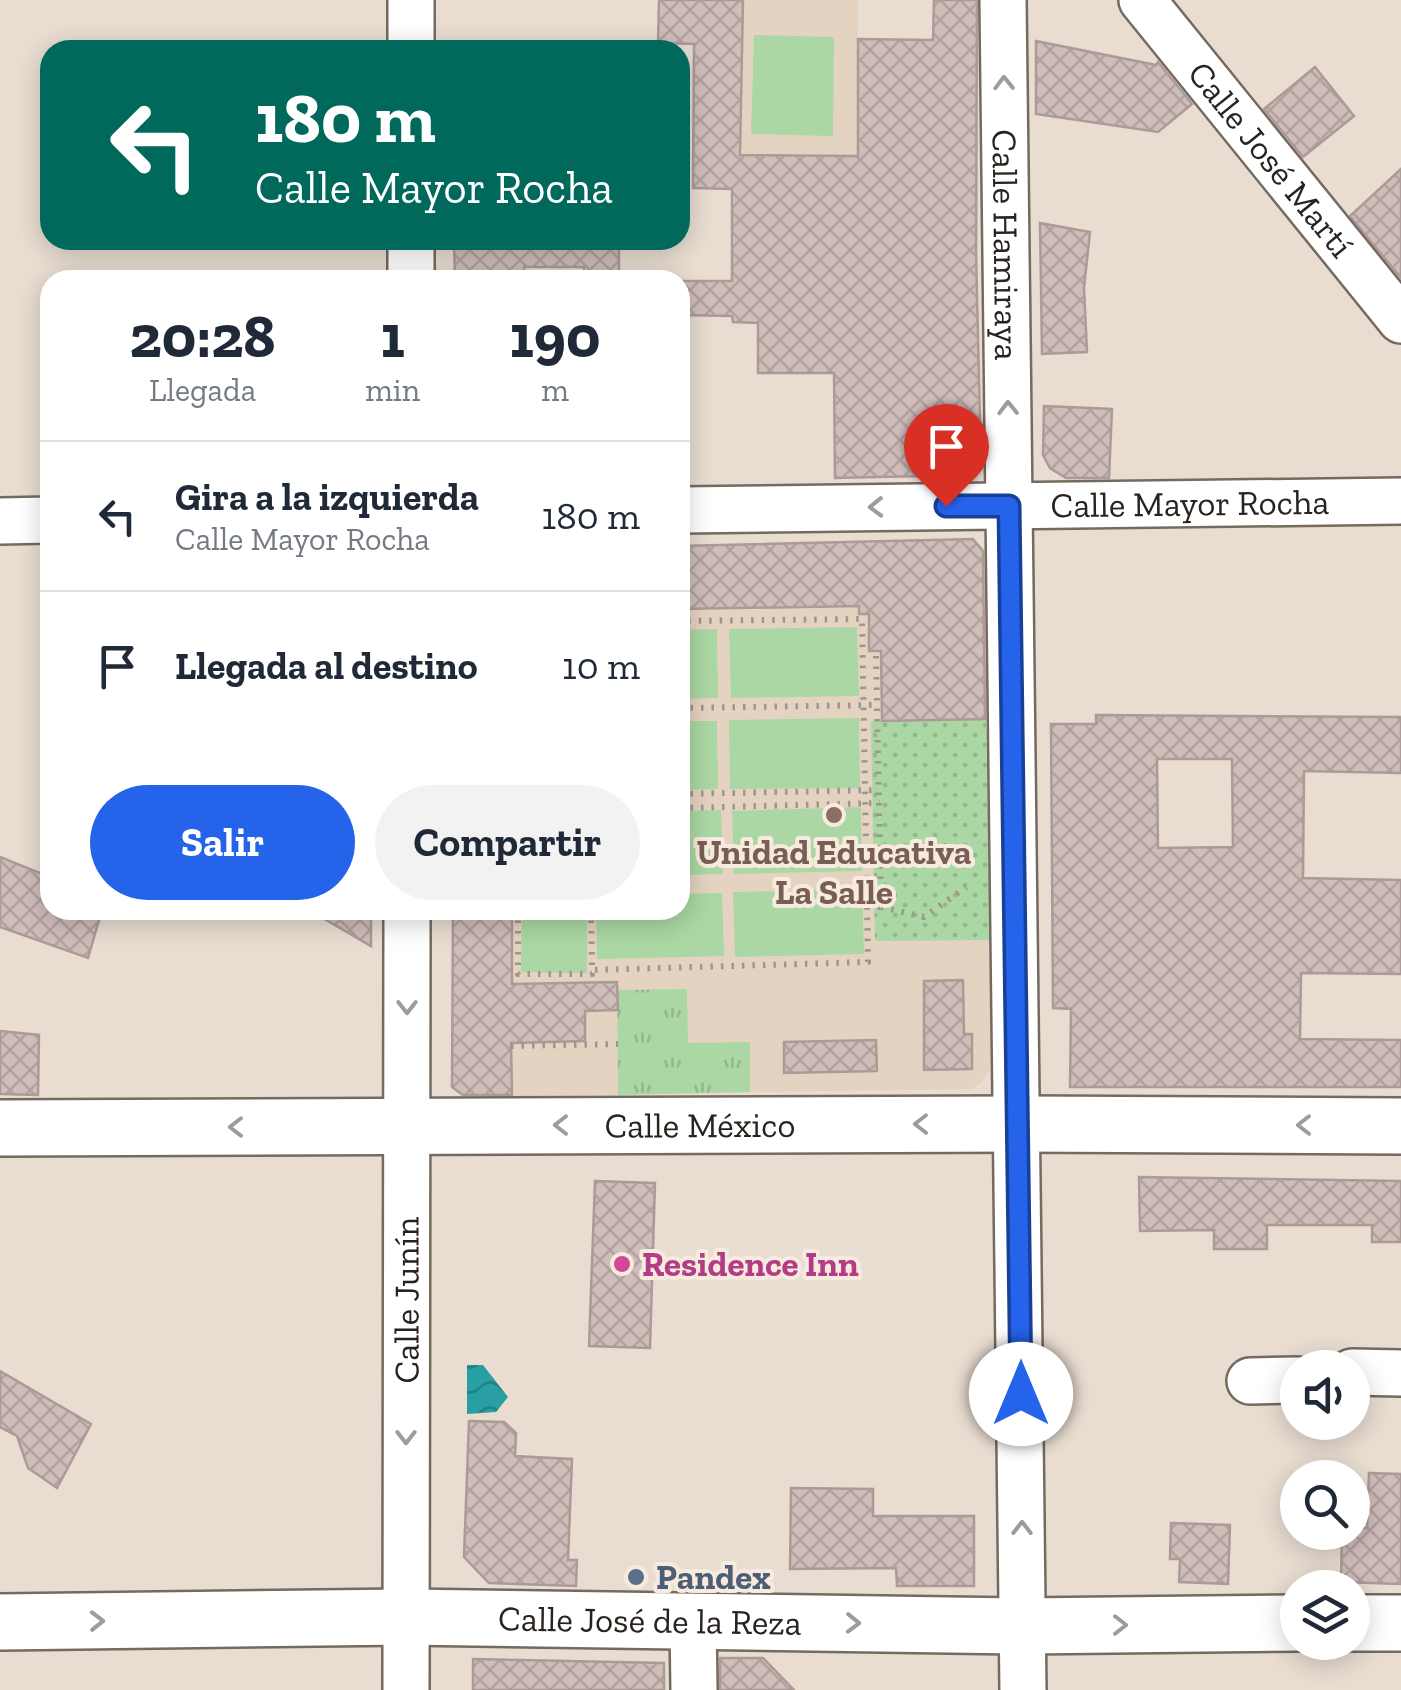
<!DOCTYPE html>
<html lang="es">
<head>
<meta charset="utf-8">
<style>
	body { margin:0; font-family:"Zilla Slab",serif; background:#f2f2f3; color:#1f2937; height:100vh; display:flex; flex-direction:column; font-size:38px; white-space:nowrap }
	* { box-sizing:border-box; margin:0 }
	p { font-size:32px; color:#747a83 }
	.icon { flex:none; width:55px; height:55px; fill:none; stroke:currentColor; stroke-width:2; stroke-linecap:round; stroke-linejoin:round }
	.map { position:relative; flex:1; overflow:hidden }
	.sheet { position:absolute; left:40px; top:270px; width:650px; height:650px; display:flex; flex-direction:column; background:#fff; border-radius:30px; box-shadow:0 5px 25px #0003 }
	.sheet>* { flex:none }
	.hud { position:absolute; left:40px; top:40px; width:650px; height:210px; border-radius:30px; box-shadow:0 5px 25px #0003; background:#00695c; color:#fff; overflow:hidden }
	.buttons { position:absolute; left:1280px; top:1350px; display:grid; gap:20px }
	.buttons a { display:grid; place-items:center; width:90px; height:90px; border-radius:50%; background:#fff; box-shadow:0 5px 25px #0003; font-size:50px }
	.pin { position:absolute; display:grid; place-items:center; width:85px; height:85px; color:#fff; margin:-102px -42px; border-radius:50% 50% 50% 0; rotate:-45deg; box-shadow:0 0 10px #0007 }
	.pin .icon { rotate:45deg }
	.me { position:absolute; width:110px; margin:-55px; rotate:0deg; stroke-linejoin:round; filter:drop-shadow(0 0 8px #0008) }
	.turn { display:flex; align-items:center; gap:35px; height:210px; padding:0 50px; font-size:45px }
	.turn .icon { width:130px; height:130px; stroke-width:2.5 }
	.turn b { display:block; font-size:70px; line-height:85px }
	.eta { display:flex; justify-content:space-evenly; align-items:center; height:170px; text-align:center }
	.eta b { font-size:60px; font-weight:700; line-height:70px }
	.button { display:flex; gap:20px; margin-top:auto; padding:20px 50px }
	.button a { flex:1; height:115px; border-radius:60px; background:#2563eb; color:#fff; font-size:40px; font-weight:700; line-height:115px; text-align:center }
	.button a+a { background:#f2f2f3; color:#1f2937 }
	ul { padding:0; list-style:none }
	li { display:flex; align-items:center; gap:30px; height:150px; padding:0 50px; border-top:2px solid #e0e1e3 }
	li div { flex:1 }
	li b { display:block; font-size:38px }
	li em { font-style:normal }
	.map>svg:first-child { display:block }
</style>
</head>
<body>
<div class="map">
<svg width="1401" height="1690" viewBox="0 0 1401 1690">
	<defs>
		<pattern id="grass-tufts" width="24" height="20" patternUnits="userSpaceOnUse" patternTransform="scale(2.5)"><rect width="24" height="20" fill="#aad7a3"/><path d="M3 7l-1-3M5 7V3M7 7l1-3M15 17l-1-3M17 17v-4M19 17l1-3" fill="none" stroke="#92b88c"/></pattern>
		<pattern id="garden-dots" width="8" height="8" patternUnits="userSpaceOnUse" patternTransform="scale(2.5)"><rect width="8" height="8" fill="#aad7a3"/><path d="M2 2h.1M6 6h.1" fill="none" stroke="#92b88c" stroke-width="1.8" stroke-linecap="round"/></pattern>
		<pattern id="water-waves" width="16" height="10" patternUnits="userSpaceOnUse" patternTransform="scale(2.5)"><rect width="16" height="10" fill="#289fa2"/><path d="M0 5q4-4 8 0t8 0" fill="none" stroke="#228183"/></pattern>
		<pattern id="building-cross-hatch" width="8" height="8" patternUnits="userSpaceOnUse" patternTransform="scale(2.5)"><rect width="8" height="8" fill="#cfbdba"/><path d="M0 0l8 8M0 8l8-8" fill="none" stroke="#b2a29f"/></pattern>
	</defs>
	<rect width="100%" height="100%" fill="#e9ddd1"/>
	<path fill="#e5d3c1" d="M694,0h164v60l120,1v192l-246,-2v-62l-39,-1z
		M973,539l11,12 6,389v130l-9,13 -10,6 -505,8 -14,-10 1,-177h227v-364z"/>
	<path fill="url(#grass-tufts)" d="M687,989l1,54 62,-1v50l-132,3 -1,-105z"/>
	<path fill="url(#garden-dots)" d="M986,719l4,221 -115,1 -4,-220z"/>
	<path fill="#aad7a3" d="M754,35l80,2 -1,99 -82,-2z
		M857,627l2,69 -128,2 -2,-69z
		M717,629l1,69 -38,1v-69z
		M859,718l1,70 -130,1 -1,-69z
		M680,721h37l1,68 -38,1z
		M861,807l1,64 -128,3 -2,-63z
		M721,810l2,64 -43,1v-64z
		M862,890l2,64 -129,3 -2,-65z
		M722,893l2,63 -127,3 -1,-49h84v-16z
		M522,910h65v63l-66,-1z"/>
	<path fill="url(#water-waves)" d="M467,1365h16l25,32 -12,15 -29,2z"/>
	<path fill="url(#building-cross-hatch)" stroke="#ac9a97" stroke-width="2.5" fill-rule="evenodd" d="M659,0h84l-3,155 118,1v-117l75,1 1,-40h43l-1,252 5,211 -9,12 -137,3 -1,-105h-76v-50l-25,-1 -1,-6 -52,-1v-34h52v-92l-39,-1 1,-144 -36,-1z
		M1036,41l120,24 2,-3 34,42 -34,28 -122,-18z
		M1315,67l39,49 -51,41 -39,-48z
		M1401,169v109l-51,-62z
		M1040,223l50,9 -6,56 3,64 -45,2z
		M454,240h165v39h-35v-12h-60v13h-69z
		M1044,406l68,3 -3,69h-43l-16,-10 -7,-13z
		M973,539l10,12 2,168 -103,2 -1,-70h-12v-37h-10v-8l-179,3v-63z
		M1096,715l305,2v56l-97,-2 -1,107 98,2v94l-100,-1 -1,66 101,1v47h-331l1,-78 -18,-1 -2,-284h45zM1157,759h75l1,88 -75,1z
		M0,857l50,20v33h52l-14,48 -88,-31z
		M309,910h62v36z
		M453,910h59v74l105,-2 1,28 -33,1v30l-74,2 1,52h-49l-11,-8z
		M963,980l1,54h8v35l-48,1v-89z
		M0,1031l39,4 -1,60 -38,-1z
		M876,1040l1,31 -93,2v-31z
		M1139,1177l262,4v61h-29v-17h-105v24h-53v-19l-74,1z
		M595,1181l60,2 -5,165 -61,-2z
		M0,1371l91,53 -34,64 -29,-20 -11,-32 -17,-9z
		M469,1421l35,1 12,11 -1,23 57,3 -4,101h9l-1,26 -87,-3 -25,-26z
		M1369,1473l32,1v110l-60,-2 1,-50h10v-4h15z
		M791,1488l82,1v27h101v70h-77l-1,-18 -106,1z
		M1171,1523l59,2 -2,59 -49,-2 1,-23h-10z
		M720,1658h43l31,32h-74z
		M473,1659l191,4v27h-191z"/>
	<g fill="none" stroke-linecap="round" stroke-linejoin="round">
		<defs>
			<g id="minor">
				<path id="s1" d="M1003,0l20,1690"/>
				<path id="s2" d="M1142,0l259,320"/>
				<path d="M411,50v-50"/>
				<path d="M411,280v-40"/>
				<path id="s3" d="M680,510l721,-9"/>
				<path d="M0,521l50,-1"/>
				<path d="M1352,1372l49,1"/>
				<path d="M1250,1381l48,-1"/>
				<path d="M693,1621l1,69"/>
				<path id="s4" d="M406,1690l1,-780"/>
			</g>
			<g id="major">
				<path id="s5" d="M0,1128l1019,-4 382,2"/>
				<path id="s6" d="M0,1622l406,-5 617,9 275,-3"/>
				<path d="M1352,1623h49"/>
			</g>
		</defs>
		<use href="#minor" stroke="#756a5f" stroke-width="50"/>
		<use href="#major" stroke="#756a5f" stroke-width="60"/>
		<path stroke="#9e958c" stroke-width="6" stroke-dasharray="2.5 8" stroke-linecap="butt" d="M680,708l197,-3
			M680,794l199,-4
			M680,808l200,-5
			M867,907h14l-5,-251
			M881,907l43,10 42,-30
			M518,910v64h74v-4
			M591,910l1,60 276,-8 -6,-343 -182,2
			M511,1046l107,-2"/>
		<use href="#minor" stroke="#fff" stroke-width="45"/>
		<use href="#major" stroke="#fff" stroke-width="55"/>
	</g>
	<defs><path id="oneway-chevron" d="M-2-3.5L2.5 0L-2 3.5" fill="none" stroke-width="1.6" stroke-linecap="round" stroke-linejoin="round" transform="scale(2.5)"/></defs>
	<g stroke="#9e9c9a">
		<use href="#oneway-chevron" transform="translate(1004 83) rotate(-91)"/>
		<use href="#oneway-chevron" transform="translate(1008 408) rotate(-91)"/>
		<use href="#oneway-chevron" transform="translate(876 507) rotate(179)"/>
		<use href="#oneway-chevron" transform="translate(407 1007) rotate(90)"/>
		<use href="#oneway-chevron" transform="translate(921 1124) rotate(180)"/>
		<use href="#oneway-chevron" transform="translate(561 1125) rotate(180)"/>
		<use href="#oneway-chevron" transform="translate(1304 1125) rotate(-180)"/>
		<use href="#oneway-chevron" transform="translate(236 1127) rotate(180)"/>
		<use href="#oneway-chevron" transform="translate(406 1437) rotate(90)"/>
		<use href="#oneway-chevron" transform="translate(1022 1528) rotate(-90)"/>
		<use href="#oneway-chevron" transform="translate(97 1621) rotate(-1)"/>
		<use href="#oneway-chevron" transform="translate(853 1623) rotate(1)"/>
		<use href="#oneway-chevron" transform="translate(1120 1625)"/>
	</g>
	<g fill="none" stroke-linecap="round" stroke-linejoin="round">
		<defs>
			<path id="route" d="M946,506h63l12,888"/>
		</defs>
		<use href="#route" stroke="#184099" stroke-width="25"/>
		<use href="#route" stroke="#2563eb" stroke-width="18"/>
	</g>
	<circle fill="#8d6e63" stroke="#f7eade" stroke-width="4" cx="834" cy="815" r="10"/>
	<circle fill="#d1479c" stroke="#f7eade" stroke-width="4" cx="622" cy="1264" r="10"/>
	<circle fill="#5c6f8a" stroke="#f7eade" stroke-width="4" cx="636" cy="1577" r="10"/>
	<g text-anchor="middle" stroke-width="8" stroke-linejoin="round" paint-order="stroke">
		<g font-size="35" fill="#28231f" stroke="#f7eade">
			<text dy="12" stroke="none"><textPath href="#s2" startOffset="205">Calle José Martí</textPath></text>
			<text dy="12" stroke="none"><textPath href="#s1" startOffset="245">Calle Hamiraya</textPath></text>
			<text dy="12" stroke="none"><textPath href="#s3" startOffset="510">Calle Mayor Rocha</textPath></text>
			<text dy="12" stroke="none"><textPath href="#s5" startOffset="700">Calle México</textPath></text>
			<text dy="12" stroke="none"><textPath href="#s4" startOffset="390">Calle Junín</textPath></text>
			<text dy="12" stroke="none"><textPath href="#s6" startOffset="650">Calle José de la Reza</textPath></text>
		</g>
		<g font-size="35" font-weight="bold" fill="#785e54" stroke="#f7eade">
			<text x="834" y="864">Unidad Educativa<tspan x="834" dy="40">La Salle</tspan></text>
		</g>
		<g font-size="35" font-weight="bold" fill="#b23c85" stroke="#f7eade" text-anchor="start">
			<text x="642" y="1276">Residence Inn</text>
		</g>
		<g font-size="35" font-weight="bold" fill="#4e5e75" stroke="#f7eade" text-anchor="start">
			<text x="656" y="1589">Pandex</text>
		</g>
	</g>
</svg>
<div class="buttons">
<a><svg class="icon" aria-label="sound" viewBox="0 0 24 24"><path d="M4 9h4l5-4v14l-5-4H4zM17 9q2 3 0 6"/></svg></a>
<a><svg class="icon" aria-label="search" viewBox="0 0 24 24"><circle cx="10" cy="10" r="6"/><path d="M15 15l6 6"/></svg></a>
<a><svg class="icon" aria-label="layers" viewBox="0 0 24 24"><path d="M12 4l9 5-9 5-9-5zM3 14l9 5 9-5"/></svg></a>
</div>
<div class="pin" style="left:946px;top:506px;background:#d93025"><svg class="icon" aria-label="arrive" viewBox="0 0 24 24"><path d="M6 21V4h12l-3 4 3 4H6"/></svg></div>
<svg class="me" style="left:1021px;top:1394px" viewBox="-20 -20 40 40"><circle r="19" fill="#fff"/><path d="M0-13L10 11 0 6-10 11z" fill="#2563eb"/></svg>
<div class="hud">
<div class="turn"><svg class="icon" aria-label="left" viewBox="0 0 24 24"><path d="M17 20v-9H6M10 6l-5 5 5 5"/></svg><div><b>180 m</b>Calle Mayor Rocha</div></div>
</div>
<section class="sheet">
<div class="eta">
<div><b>20:28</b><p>Llegada</p></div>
<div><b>1</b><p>min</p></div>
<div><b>190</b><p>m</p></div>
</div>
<ul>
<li><svg class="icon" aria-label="left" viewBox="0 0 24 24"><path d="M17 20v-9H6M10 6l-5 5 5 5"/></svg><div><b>Gira a la izquierda</b><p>Calle Mayor Rocha</p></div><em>180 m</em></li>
<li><svg class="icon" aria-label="arrive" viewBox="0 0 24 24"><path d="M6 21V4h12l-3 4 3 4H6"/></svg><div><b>Llegada al destino</b></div><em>10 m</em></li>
</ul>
<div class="button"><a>Salir</a><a>Compartir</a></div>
</section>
</div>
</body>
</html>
